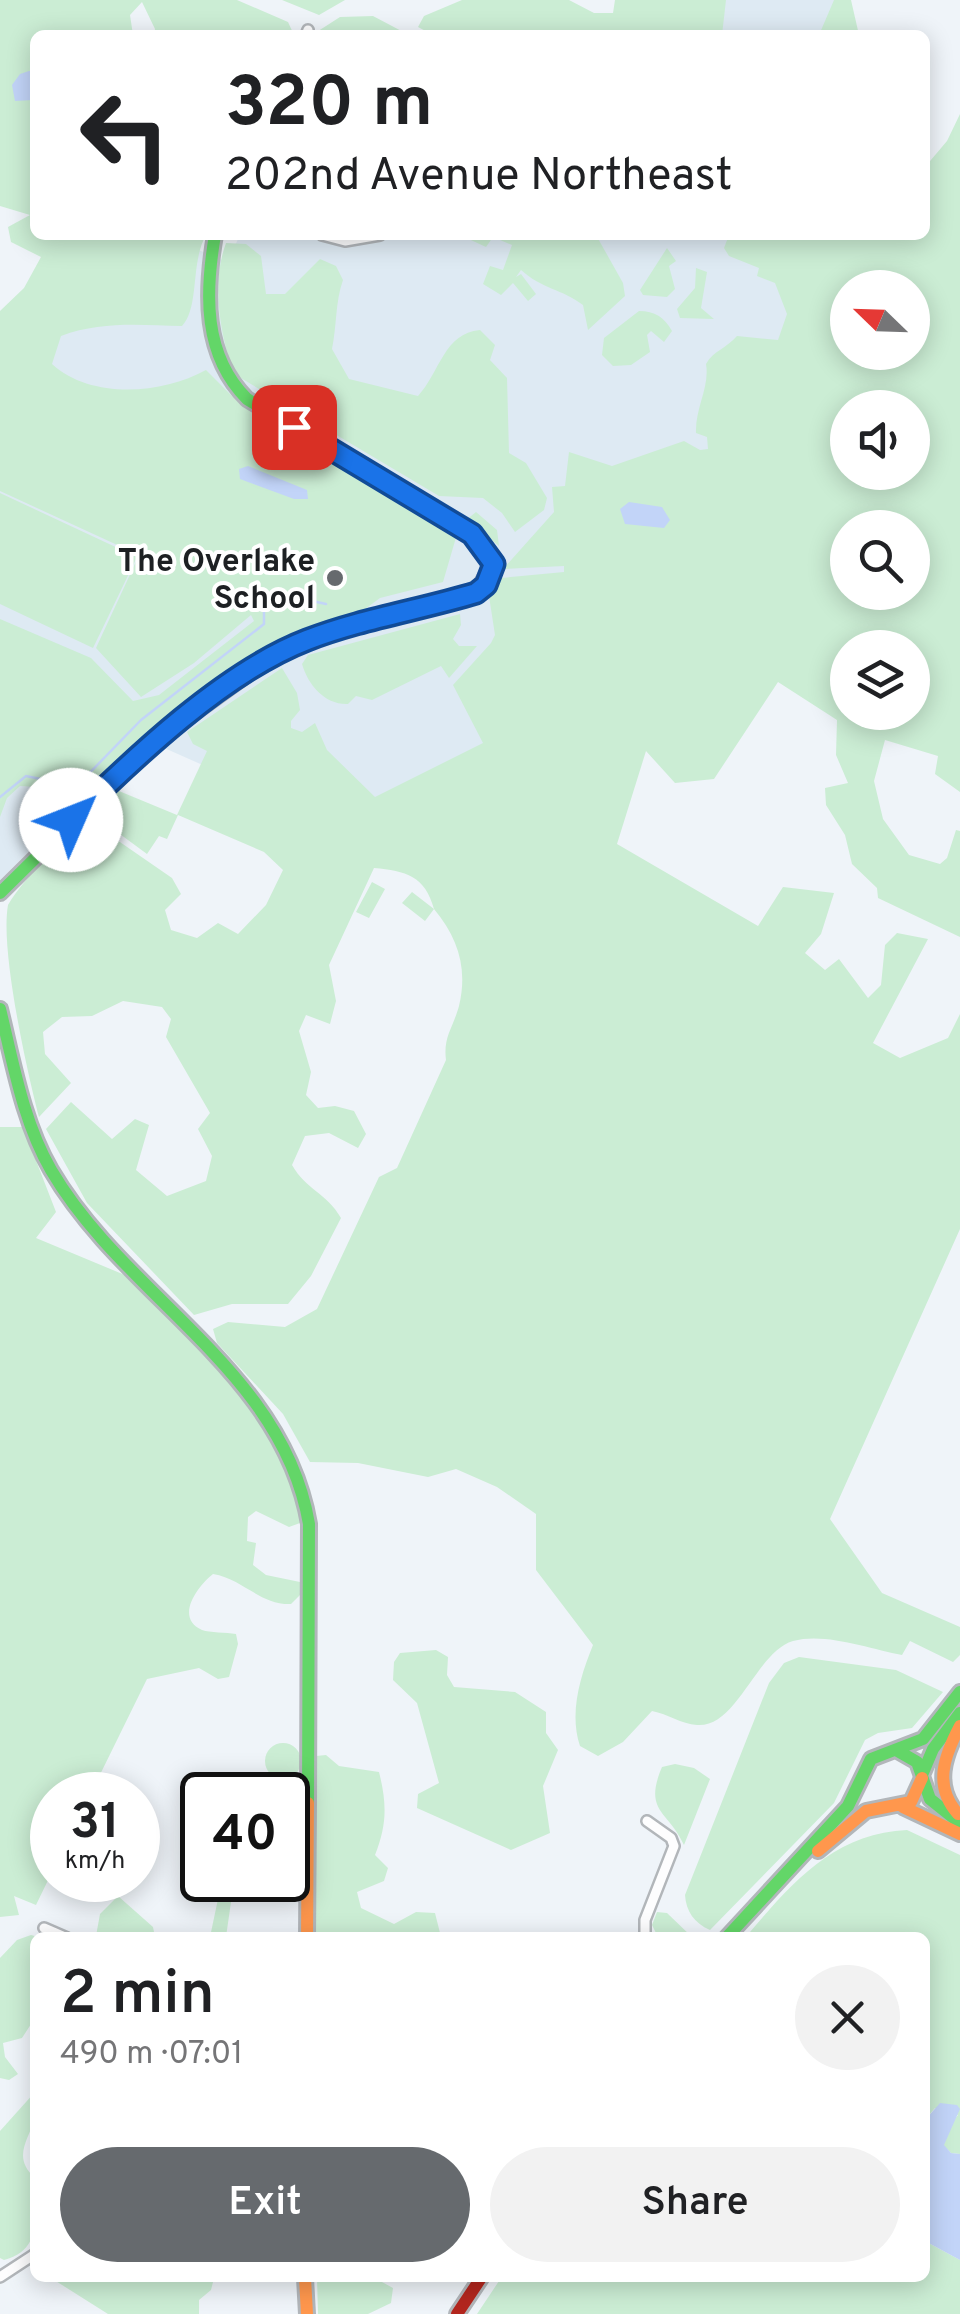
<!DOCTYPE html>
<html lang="en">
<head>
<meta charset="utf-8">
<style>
	body { margin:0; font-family:Overpass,sans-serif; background:#f2f2f2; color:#202124; height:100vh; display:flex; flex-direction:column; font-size:38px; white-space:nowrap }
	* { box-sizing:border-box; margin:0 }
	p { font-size:32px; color:#757577 }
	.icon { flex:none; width:55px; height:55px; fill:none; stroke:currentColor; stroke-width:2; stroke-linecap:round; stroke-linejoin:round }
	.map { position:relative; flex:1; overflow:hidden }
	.side { position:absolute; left:30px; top:1932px; width:900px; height:350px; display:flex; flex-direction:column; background:#fff; border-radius:15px; box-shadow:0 5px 25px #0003 }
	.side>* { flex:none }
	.guide { position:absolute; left:30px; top:30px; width:900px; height:210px; border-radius:15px; box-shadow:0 5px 25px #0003; background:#fff; color:#202124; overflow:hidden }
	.needle { width:65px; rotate:293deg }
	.fabs { position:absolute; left:830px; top:270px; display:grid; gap:20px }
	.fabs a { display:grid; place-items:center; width:100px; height:100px; border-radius:50%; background:#fff; box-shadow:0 5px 25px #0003; font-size:50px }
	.speed { position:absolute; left:30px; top:1772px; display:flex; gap:20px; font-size:50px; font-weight:700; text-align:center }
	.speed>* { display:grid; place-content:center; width:130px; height:130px; border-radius:50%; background:#fff; box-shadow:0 5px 25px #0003; line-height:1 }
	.speed small { font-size:25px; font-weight:400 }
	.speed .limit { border:5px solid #111; border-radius:15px; background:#fff; color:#111 }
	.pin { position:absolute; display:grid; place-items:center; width:85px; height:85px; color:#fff; margin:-42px; border-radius:20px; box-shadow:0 5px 15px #0006 }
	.me { position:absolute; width:110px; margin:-55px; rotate:46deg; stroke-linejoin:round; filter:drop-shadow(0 0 8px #0008) }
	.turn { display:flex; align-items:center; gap:35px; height:210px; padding:0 30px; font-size:45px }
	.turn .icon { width:130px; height:130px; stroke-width:2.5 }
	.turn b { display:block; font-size:70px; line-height:85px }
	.round { display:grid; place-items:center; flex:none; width:105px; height:105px; border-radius:52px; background:#f2f2f2 }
	.head { display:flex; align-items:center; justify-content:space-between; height:170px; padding:0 30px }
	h1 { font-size:60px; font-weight:600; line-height:75px }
	.primary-button { display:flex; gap:20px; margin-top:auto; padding:20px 30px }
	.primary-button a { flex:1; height:115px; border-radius:60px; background:#666a6e; color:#fff; font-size:40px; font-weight:600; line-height:115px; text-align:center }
	.primary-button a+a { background:#f2f2f2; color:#202124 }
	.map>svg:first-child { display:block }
</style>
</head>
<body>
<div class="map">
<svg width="960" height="2314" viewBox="0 0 960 2314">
	<rect width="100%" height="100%" fill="#eff4f9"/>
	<path fill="#deeaf3" d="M676,0h166l-15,35h-166z
		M91,235h72l64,27 13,-27h592l-316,669 -372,-165 -144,141v-444z"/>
	<path fill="#cbedd4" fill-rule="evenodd" d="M0,0h237l51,22 6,13h-140l1,-6 -13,-27 -12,13 3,20h-98v200h171c-16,28 -6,72 -24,91 -43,-1 -81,-5 -121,10l-9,28c38,35 109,31 154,6l36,36 215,128 -14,48 -63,16 -19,14 -68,23 -43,25 -87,60 -85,80 -10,-5 5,-22 -5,6 -6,-4 -5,13 -37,-2 -13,12 -7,19v-198l91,39 42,43 26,-6 95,-74 -3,-6 -57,48 -53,34 -45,-49 43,-93 -139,-64v-180l24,-23 17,-31 -30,-15 -3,-15 22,-12 -30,-9z
		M282,0h63l-26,15z
		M462,0h107l25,13h19l2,-13h111l-4,35h-289l-15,-8 6,-11z
		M834,0h17l8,35h-40z
		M373,16l36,19h-97l28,-18z
		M960,114v678l-25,-18 3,-18 -53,-16 -11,41 9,38 26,36 31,9 7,-6 9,-28 4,1v106l-82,-39 -1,-10 -25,-24 -7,-29 -19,-30 -1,-17 23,-5 -12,-28 1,-35 -59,-38 -64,97 -39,4 -29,-32 -29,93 141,82 25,-39 51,6 -13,41 -16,19 20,17 14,-11 29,39 13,-13 4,-40 12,-12 31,6 -55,104 27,15 48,-20 12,-24v215l-130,290 52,74 78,34v28l-7,7 -43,-21 -8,14c-32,-6 -77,-23 -109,-14 -37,11 -56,87 -96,84 -16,-1 -29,-11 -45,-14l-29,31 -25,14 -18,-10c-11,-33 0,-69 13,-101l-57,-75v-56l-39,-27 -41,-18 -28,8 -70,-14 -48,-1 -27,-48 -66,-71 -4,-14 15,-7 57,5 32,-18 62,-132 18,-9 49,-108c-3,-23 7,-32 13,-54 9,-38 -1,-68 -25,-97l-9,12 -23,-18 10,-11 22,17c-9,-33 -28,-38 -60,-41l-45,97 7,36 -6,23 -24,-9 -7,16 12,41 -5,23 12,13 17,-2 19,5 12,23 -8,14 -29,-15 -24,3 -13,29c15,26 34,27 49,53l-30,58 -23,28h-56l-38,11 -107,-112 -41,-74 25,-27 41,37 23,-20 14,6 -13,45 31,26 39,-15 6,-25 -14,-27 12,-16 -44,-76 5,-18 -9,-12 -39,-6 -31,15 -30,1 -19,15 2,22 26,29 -32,34c-13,-50 -39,-168 -31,-212 19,-32 53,-60 80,-85l84,58 9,16 -16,16 6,20 26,8 21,-15 20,11 28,-29 17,-35 -19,-18 -86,-37 -11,24 -8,-3 -12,18 -53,-39 25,-24 58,24 30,-64 -14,-7 -6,-12 95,-64 15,25 3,17 -9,11v7l11,4 13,-9 12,27 48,47 108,-54 -30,-58 38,-42 4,-8 -6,-39 12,-18 63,-6v-6l-61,3 51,-57 -2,-25 13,-1 4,-34 43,14 72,-25 16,9 8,-1 -1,-12 -11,-4c-1,-25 14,-46 10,-69 7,-13 21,-16 31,-28l41,4 9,-26 -12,-31 -18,-7 2,-8 -30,-12 -5,-8 5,-13h196v-68l22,-26zM848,288h64v64h-64zM848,408h64v64h-64zM848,528h64v64h-64zM848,648h64v64h-64z
		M460,235h136l27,48 2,13 -37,34 -5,-25c-21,-16 -41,-16 -62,-35l-5,7 5,-3 15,20 -8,7 -15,-18 -12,12 -18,-11 7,-18 13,4 9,-25 -19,-8 -7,10z
		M226,243l20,1 15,12 5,38h19l35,-35 16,7 7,14c-8,23 -6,45 -11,69l17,30 69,17c22,-24 26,-63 62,-66l15,15 -5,15 17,18 2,75 17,10 21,35 -3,12 -29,22 -13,-19 -19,-15 -44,-2 -205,-122c-14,-39 -23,-91 -8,-131z
		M667,248l9,13 -7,5 6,23 -8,8 -24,-2 -3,-5z
		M696,268l11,4 -6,36 13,11 -34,-1 -3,-9 18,-21z
		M639,311c16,0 25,6 33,20l-8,11 -13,-11 -4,4 3,17 -19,13 -18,1 -11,-11 2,-17z
		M0,493l137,64 -44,91 -93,-44z
		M476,512l21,18 2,16 -33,-26z
		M460,614l1,11 -8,14 6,7h18l-28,32 -8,-12 -69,34 -16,-4 -8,8c-23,1 -40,-19 -46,-40l6,-9z
		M372,882l13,7 -16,29 -13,-6z
		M0,1127h23l33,85 -20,26 108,45 127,142 26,59 3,39 -11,4 -33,-16 -8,6 -1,24 9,2 -3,22 13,10 34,7v13l-9,9c-31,1 -48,-25 -78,-30 -13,10 -40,43 -11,56 8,3 24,2 34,4l2,10 -9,33 -11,2 -19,-11 -52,11 -57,116h-38v77l-16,33 -22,-9 5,19 -19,2z
		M436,1650l12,7 -1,18 7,12 61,5 31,20v21l12,17 -15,36 7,47 -39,17 -94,-42 1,-14 21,-11 -22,-80 -24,-23 1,-18 6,-9z
		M799,1657l97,13 47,22 -31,36 -34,5 -13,7 -31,63 -124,127c-16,-7 -24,-19 -25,-35l84,-212 15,-20z
		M265 1761a18 18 0 1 1 36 0a18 18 0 1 1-36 0Z
		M326,1755l13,11 40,6c8,32 8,53 -4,83l13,13 -4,13 -27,11 4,16 33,16 22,-12 19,1 6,24h-125v-181z
		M675,1764l19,4 16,11 -26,66c-16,-35 -41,-33 -22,-78z
		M907,1830l53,25v299l-9,-1 -8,-8 4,-17 11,-13 -23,-7 -10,12v-182h-180c45,-53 88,-105 162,-108z
		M222,1880l12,1 -8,56h-16z
		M118,1896l35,31 2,10 -59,-1 4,-22z
		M657,1912l10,1 25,24h-34l-6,-12z
		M31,1935l7,2 -3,81 -13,20 -19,5 2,14 13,17 -9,6 -9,-2v-120l17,-18z
		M35,2092c0,7 2,19 0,26 -7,23 -23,39 0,60 0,35 9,72 -31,82l-4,-2v-127z
		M925,2241l35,19v54h-483l24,-36h424z
		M51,2278h163l-3,12 -12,10v14h-91z
		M317,2278l65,4 11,6 -2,15 -23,11h-50z"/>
	<path fill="#c2d4f8" d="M29,71l6,1 -2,28 -18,1 -3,-16 8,-11z
		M248,466l59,24 1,9h-14l-54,-20 -1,-10z
		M629,502l33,5 8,13 -6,8 -39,-4 -5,-15z
		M940,2103l17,2 3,4 -16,36 7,8 9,1v106l-35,-19v-121z"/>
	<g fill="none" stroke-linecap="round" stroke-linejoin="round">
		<path stroke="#c2d4f8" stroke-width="2.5" d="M66,786l8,3 67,-69 123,-96v-24l12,-7 50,11
			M0,797l26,-21 34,7"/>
		<defs>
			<path id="street" d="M306,35l2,-5
				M322,235l23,6 35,-6
				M44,1928l23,10
				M645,1938v-18l29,-74 -3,-8 -24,-17
				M0,2277l35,-23"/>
			<path id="fast" d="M0,893l150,-148 109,-79 45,-25 172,-48 17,-29 -21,-30 -225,-135c-44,-44 -42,-106 -32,-164
				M0,1009c13,53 23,113 51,161 74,127 232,200 258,354l-1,279
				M896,1750l21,12 13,37 30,24
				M922,1775l11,-26 27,-36
				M726,1938l122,-132 23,-47 52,-20 37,-47"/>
			<path id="slow" d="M903,1807l57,27
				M958,1814c-25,-28 -14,-58 2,-88
				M818,1851l48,-40 45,-9 11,-24
				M307,1938l1,-135
				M305,2278l2,36"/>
			<path id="jam" d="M457,2314l24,-36"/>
		</defs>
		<use href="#street" stroke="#b2b6ba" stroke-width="14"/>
		<use href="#fast" stroke="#b2b6ba" stroke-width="18"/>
		<use href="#slow" stroke="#b2b6ba" stroke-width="18"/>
		<use href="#jam" stroke="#b2b6ba" stroke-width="18"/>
		<use href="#street" stroke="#fdfdfe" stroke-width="9"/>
		<use href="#fast" stroke="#63d668" stroke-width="12"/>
		<use href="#slow" stroke="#ff974d" stroke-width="12"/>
		<use href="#jam" stroke="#b3261e" stroke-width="12"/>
	</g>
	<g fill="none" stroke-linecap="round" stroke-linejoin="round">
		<defs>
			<path id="route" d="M71,820c63,-62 153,-148 236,-180 54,-21 113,-30 169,-47l10,-8 8,-21 -22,-30 -178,-107"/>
		</defs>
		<use href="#route" stroke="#114b97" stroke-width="25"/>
		<use href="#route" stroke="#1a73e8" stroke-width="18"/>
	</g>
	<circle fill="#666a6e" stroke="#fff" stroke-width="4" cx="335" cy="578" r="10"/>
	<g text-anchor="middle" stroke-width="8" stroke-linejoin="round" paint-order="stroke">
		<g font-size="32" font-weight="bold" fill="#1d2023" stroke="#fff" text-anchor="end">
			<text x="315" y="571">The Overlake<tspan x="315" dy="37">School</tspan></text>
		</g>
	</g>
</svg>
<div class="fabs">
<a><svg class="needle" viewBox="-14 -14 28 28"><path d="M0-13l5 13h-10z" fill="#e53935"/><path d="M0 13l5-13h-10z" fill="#757577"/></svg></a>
<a><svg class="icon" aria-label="sound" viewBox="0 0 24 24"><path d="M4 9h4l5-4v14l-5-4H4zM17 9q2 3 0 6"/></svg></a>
<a><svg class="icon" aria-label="search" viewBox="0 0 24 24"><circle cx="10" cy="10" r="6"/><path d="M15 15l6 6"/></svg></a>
<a><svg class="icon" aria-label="layers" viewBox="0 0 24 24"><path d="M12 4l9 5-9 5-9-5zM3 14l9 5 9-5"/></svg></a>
</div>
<div class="speed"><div>31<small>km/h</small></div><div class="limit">40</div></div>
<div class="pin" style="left:294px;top:427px;background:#d93025"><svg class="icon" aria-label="arrive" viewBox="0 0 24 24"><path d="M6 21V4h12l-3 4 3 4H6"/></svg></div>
<svg class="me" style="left:71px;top:820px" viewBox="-20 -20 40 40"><circle r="19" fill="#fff"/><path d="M0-13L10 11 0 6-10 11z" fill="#1a73e8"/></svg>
<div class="guide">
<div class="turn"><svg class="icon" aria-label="left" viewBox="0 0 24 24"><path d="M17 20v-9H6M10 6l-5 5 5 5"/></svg><div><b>320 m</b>202nd Avenue Northeast</div></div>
</div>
<section class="side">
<div class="head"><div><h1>2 min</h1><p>490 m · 07:01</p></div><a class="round"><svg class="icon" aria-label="close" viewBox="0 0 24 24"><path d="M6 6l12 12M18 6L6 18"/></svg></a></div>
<div class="primary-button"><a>Exit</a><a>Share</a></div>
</section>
</div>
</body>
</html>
